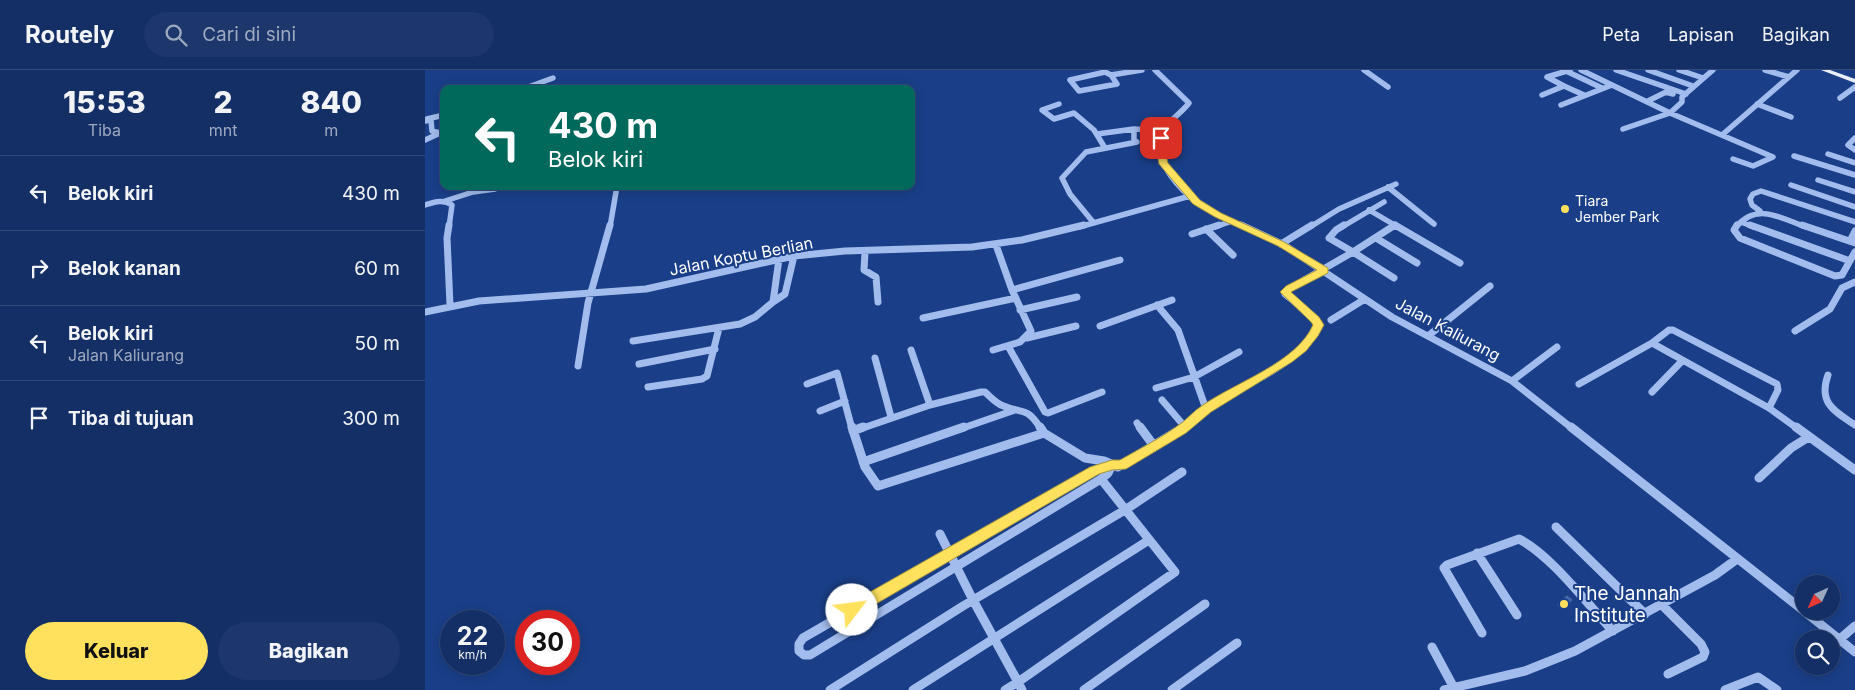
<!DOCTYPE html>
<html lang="id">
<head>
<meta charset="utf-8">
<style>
	body { margin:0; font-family:Inter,sans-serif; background:#1d376c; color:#f1f3f6; height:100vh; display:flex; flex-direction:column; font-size:19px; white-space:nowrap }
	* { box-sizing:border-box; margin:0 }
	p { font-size:16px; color:#9da9bf }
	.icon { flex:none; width:28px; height:28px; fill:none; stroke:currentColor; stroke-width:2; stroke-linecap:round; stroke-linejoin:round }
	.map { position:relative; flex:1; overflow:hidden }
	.side { display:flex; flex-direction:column; background:#142f66; width:425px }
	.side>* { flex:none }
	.top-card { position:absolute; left:15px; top:15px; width:475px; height:105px; border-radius:10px; box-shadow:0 2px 12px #0003,0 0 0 1px #334a7a; background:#00695c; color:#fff; overflow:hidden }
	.needle { width:32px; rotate:225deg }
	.controls { position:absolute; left:1370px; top:505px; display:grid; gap:10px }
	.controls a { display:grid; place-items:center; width:45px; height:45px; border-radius:50%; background:#142f66; box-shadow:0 2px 12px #0003,0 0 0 1px #334a7a; font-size:25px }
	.speed { position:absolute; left:15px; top:540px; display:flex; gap:10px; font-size:25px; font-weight:700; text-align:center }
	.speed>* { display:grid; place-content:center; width:65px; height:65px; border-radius:50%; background:#142f66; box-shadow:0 2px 12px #0003,0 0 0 1px #334a7a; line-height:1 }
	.speed small { font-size:12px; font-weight:400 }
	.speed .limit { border:8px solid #d22; background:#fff; color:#111 }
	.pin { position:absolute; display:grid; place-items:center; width:42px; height:42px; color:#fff; margin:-21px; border-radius:10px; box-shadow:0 2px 8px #0006 }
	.me { position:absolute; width:55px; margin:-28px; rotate:60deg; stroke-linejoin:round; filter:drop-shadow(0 0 4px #0008) }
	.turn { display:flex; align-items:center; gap:18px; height:105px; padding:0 25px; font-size:22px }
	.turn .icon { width:65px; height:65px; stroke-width:2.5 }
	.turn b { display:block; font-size:35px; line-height:42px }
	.eta { display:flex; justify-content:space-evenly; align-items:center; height:85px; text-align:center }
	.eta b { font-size:30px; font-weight:800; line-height:35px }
	.primary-button { display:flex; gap:10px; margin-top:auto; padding:10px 25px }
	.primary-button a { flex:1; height:58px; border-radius:30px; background:#ffe15e; color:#111; font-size:20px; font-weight:800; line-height:58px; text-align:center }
	.primary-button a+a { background:#1d376c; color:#f1f3f6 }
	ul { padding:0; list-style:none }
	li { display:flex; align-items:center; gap:15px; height:75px; padding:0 25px; border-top:1px solid #334a7a }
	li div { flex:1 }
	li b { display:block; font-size:19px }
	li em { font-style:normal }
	header { display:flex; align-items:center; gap:30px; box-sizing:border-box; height:70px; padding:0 25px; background:#142f66; border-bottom:1px solid #334a7a }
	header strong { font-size:24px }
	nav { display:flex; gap:28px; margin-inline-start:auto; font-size:18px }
	.search { width:350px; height:45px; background:#1d376c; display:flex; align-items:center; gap:12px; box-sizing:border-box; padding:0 18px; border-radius:28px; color:#9da9bf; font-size:19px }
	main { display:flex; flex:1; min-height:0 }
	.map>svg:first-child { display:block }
</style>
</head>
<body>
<header>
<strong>Routely</strong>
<div class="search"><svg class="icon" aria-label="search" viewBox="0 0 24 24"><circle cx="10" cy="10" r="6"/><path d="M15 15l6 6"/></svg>Cari di sini</div>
<nav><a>Peta</a><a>Lapisan</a><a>Bagikan</a></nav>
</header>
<main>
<section class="side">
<div class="eta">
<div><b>15:53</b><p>Tiba</p></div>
<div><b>2</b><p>mnt</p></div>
<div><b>840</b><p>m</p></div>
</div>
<ul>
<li><svg class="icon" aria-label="left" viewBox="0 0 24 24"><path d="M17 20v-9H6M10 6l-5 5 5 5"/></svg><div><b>Belok kiri</b></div><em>430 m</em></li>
<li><svg class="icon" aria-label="right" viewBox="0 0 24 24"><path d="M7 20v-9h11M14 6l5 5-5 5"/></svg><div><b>Belok kanan</b></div><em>60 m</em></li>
<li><svg class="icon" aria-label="left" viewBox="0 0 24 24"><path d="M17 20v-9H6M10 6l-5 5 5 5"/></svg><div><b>Belok kiri</b><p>Jalan Kaliurang</p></div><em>50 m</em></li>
<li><svg class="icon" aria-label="arrive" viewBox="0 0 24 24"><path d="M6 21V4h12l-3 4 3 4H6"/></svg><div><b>Tiba di tujuan</b></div><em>300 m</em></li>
</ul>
<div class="primary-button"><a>Keluar</a><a>Bagikan</a></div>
</section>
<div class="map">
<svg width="1430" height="620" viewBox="0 0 1430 620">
	<rect width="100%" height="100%" fill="#1a3f88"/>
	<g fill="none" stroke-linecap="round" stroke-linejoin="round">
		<path stroke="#a2bced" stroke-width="5.5" d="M730,0l34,33c-9,12 -25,20 -29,35 -6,25 21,53 39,66 14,10 29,16 45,23
			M939,0l24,17
			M1156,0l89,43 103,44 -20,9 -20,-7
			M1191,0l70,24
			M1223,0l45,16
			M1254,0l24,8
			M1340,0l24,7
			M1141,1l36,17
			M680,2l6,3 6,9 -38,7 -9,-11z
			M686,5l31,-5
			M1139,16l-17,-9 23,-7
			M98,19l30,-11
			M1117,25l22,-9 20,9
			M1415,28l15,-11
			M1223,31l18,-9 7,2
			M634,34l-17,6 12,9 20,-6 20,17 11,18
			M1332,34l34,13
			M1136,35l51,-20
			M2,49l17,-4
			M0,51l6,-1 1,11 12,3
			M1198,59l47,-16 12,-11v-5l31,-27
			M672,64l37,-5 29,2
			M1297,65l75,-65
			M1430,68l-7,7 7,5
			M0,70l13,-6
			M1403,84l27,9
			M1369,86l61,19
			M1393,110l37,12
			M1366,115l64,22
			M963,117l46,37
			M20,131l28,-9 22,-3
			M0,135c10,-3 18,-6 27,0l-3,22
			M944,140l29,17
			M1335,141l-8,-6 -2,-6 3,-5 8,-3 94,31
			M668,152l-23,-28 -8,-16 24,-26 51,-10 -3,-2v-11
			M1316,152l13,5
			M185,157l7,-41
			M654,157l111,-31
			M790,157l17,-6
			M885,157l29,-18 57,-25
			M917,157l42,-25
			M968,157l3,-2
			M1311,157c21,-25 45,-9 70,0"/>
		<path stroke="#a2bced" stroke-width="7" d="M24,155l-2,13 3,67
			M816,155l43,20 108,72 120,64 61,48
			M919,155l-8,5 -7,8 24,14 42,-27
			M970,155l65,38
			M1312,155l-3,5 6,8 95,38 7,-1 13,-23
			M1325,155l100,36
			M1377,155l53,18
			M781,159l27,26
			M767,164l27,-9
			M951,168l41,25
			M1425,171l5,-10
			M856,174l31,-19
			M440,182l-1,18 12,7 2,25
			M587,220l108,-30
			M348,232l12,-8 9,-38
			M732,235l21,25 28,79
			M595,240l57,-13
			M0,242l54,-11 167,-12 148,-33 51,-5 127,-4 50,-7 62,-15
			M498,248l93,-20
			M906,250l34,-21
			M675,256l72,-26
			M1370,261l35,-22 12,-21 13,-6
			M1003,266l62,-50
			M602,268l49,-12
			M208,271l107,-17 15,-7 18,-15 6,-43
			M1227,273l117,65 29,21
			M583,276l37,66 3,1 54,-21
			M486,280l19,55
			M568,280l27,-8 11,-11 -19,-41 -16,-45
			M450,288l16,59
			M214,294l76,-15
			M153,296l10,-63 22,-78
			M1403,305c-10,28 6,36 27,50
			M1087,311l45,-34
			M382,314l30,-11 15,56
			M1154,314l73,-41 17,-13h4l104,54 1,6 -9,18
			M223,317l54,-8 5,-3 12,-48
			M731,318l38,-11 45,-25
			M1227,322l30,-31
			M737,330l23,27
			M395,341l25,-10
			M712,353l4,6
			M435,359l70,-24 51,-13h4c5,5 10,10 16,13 22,10 25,0 40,24
			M535,359l55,-19
			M758,359c9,-7 17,-16 26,-22 37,-24 89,-41 109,-82l-8,-11 -25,-20 2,-4 66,-38 41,26"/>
		<path stroke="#a2bced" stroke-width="9" d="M427,357l13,40 13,19 166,-53
			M615,357l4,6 41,25 19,3 14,6 66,-40
			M715,357l14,19
			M1146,357l233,184
			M1371,357l59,43
			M428,361l10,-4
			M438,392l101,-35
			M687,395l-4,8 -7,6 -291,176h-6l-5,-4v-7l4,-6 292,-168z
			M1334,408l32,-30 16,-10
			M1131,457l89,87
			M515,464l33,66 45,82 157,-110 -74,-93
			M1052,483l40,62
			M1237,535l39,39 4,8 -2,5 -35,17
			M1379,541l51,41
			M1057,563l-38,-65 3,-3 72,-26c34,18 67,64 94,92
			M1415,569l15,-13
			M1007,577l22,41
			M405,620l133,-84 162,-96 57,-38
			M488,620l236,-150
			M580,620l13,-8 4,8
			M659,620l121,-86
			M747,620l65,-47
			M1019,620l81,-19 50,-20 140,-76 22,-16
			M1300,620l33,-13 19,13"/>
		<path fill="#e8eeff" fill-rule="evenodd" d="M1396,0h9l25,9v4z"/>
	</g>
	<path fill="#395a98" d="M1134,532l12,1 -9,7 -5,-5z"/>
	<path fill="#4269b1" stroke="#2e4a7c" d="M1142,525l6,5 -8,7 -6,-5z"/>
	<path fill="#ffe15e" stroke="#a6923d" d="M736,66l5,2 -2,9 4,16 32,37 21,13 63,29 44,26v5l-37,19 28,25 5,8 -6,11 -12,15 -14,11 -81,50 -25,21 -60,36 -14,1 -13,4 -242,141 -5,2 -5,-2 -2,-5 2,-5 243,-138 22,-7h8c19,-11 39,-21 56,-33 10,-6 17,-16 27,-22 33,-23 93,-42 110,-80l-2,-3 -31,-30 6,-6 31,-16 -39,-24 -63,-29 -22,-13 -34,-40 -3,-17 1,-9z"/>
	<g fill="#ffe15e" stroke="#1a3f88" stroke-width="2">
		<circle cx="1140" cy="139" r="5"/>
		<circle cx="1139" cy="534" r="5"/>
	</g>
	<g text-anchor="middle" stroke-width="4" stroke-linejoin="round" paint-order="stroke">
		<g font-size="14" fill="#fff" stroke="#1a3f88" text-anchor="start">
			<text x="1150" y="136">Tiara<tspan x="1150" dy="16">Jember Park</tspan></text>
		</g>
		<g font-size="16" fill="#fff" stroke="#1a3f88">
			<text transform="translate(316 186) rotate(-11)" y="6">Jalan Koptu Berlian</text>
			<text transform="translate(1023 259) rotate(28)" y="6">Jalan Kaliurang</text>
		</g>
		<g font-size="19" fill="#fff" stroke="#1a3f88" text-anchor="start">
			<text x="1149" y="530">The Jannah<tspan x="1149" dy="22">Institute</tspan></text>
		</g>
	</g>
</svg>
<div class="controls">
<a><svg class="needle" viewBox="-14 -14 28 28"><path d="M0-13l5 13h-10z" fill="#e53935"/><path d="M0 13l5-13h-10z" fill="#9da9bf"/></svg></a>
<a><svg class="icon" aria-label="search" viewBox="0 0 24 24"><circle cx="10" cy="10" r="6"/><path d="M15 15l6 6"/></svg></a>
</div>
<div class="speed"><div>22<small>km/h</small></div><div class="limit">30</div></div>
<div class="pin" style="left:736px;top:68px;background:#d93025"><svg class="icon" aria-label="arrive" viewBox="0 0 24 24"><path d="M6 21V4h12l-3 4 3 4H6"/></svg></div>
<svg class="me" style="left:427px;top:540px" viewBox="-20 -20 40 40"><circle r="19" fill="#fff"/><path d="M0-13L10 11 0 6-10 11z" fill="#ffe15e"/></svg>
<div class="top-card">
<div class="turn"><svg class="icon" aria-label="left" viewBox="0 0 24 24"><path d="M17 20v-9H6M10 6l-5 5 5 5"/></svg><div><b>430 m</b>Belok kiri</div></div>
</div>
</div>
</main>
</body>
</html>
